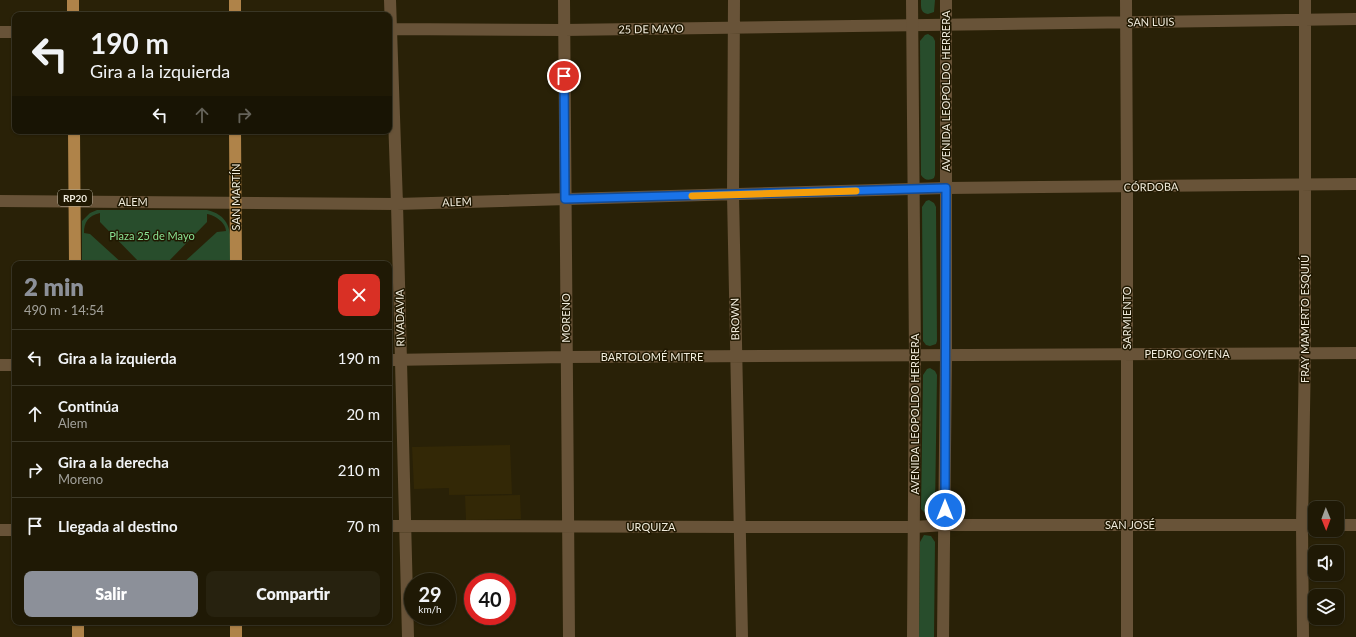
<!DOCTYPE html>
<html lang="es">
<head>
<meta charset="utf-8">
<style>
	body { margin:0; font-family:Lato,sans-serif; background:#27220f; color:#f1f3f6; height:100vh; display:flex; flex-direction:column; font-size:15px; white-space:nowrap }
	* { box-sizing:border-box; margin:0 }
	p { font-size:13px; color:#a1a09a }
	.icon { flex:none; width:22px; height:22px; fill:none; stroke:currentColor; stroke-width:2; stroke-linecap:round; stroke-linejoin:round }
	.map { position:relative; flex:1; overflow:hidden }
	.details { position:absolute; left:12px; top:261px; width:380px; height:364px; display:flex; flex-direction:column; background:#1f1905; border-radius:8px; box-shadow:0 1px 3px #0004,0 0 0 1px #3c3827 }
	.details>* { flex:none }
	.guide { position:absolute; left:12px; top:12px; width:380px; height:122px; border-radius:8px; box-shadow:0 1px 3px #0004,0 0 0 1px #3c3827; background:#1f1905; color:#f1f3f6; overflow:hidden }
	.needle { width:26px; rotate:179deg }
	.controls { position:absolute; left:1308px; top:501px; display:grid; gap:8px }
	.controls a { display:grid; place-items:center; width:36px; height:36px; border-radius:8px; background:#1f1905; box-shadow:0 1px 3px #0004,0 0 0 1px #3c3827; font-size:20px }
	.speed { position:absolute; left:404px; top:573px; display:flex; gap:8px; font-size:20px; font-weight:700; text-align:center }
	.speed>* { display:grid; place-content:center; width:52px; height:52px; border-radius:50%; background:#1f1905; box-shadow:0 1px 3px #0004,0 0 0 1px #3c3827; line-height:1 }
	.speed small { font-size:10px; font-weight:400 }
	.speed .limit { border:6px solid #d22; background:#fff; color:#111 }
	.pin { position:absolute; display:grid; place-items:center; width:34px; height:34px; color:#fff; margin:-17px; border:2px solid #fff; border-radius:50%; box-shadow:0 1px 4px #0007 }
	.me { position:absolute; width:44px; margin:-22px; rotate:0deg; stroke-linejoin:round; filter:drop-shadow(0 0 3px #0008) }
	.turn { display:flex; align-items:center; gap:14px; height:84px; padding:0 12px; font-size:18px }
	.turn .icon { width:52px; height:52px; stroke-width:2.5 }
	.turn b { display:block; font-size:28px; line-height:34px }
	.lanes { display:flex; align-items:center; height:38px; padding:0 12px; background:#0003; justify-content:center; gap:20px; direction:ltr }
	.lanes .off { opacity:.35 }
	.round { display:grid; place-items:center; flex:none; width:42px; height:42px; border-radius:8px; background:#27220f }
	.overview { display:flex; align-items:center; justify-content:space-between; height:68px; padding:0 12px }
	h1 { font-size:24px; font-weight:800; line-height:30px; color:#8c9099 }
	.cta { display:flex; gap:8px; margin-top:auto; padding:8px 12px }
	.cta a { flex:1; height:46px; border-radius:8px; background:#8c9099; color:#fff; font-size:16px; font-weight:800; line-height:46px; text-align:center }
	.cta a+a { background:#27220f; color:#f1f3f6 }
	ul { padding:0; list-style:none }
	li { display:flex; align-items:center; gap:12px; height:56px; padding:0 12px; border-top:1px solid #3c3827 }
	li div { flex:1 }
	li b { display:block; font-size:15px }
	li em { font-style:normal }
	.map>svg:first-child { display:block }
</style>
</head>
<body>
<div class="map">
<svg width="1356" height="637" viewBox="0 0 1356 637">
	<rect width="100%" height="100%" fill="#292107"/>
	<path fill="#332806" d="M510,445l2,49 -63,1v-7l-35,1 -2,-42z
		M520,495l1,24 -55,1 -1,-24z"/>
	<path fill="#284d2c" d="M921,0h14l-1,12 -6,2c-8,-1 -7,-7 -7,-14z
		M928,34l5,3 2,4v134l-1,3c-5,3 -10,2 -13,-3l-1,-134 5,-6z
		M929,200l5,3 2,4 1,134 -1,3 -6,2 -4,-1 -3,-4 -1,-134 4,-6z
		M97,210h110c29,7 23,30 23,54h-48l35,-32 9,-1c0,-8 -11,-16 -19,-17v8l-41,42h-25l-41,-42v-9c-12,3 -16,9 -16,20l6,1 33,30h-41v-43l8,-8z
		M930,368l5,3 2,4 -2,134 -1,3 -6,2 -3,-1 -4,-4 2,-134 4,-6z
		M924,535l7,1 4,6 -1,95h-15l1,-95z"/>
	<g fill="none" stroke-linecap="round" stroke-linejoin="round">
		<path stroke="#685338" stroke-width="12" d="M390,0l7,204 11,433
			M564,0l5,637
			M734,0l-1,195 9,442
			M1126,0l1,187v450
			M389,29l175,1 792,-11
			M0,32h15
			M0,201l397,3 549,-16 410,-4
			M389,360l177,-3 790,-4
			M0,365h15
			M1337,525h19
			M389,526l352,1h173l31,-2h370
			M0,530h15
			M1303,637l-1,-112 3,-172v-353"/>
		<path stroke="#685338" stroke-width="12" d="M912,0l3,356 -2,281
			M943,637l3,-281v-356"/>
		<path stroke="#af8349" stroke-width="12" d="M73,0v15
			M235,0v15
			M74,131l1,133
			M235,131l1,133
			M78,622v15
			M236,637v-15"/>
	</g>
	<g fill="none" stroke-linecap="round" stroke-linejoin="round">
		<defs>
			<path id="route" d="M564,76l1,123 381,-11 -1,322"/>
		</defs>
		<use href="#route" stroke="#114b97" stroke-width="10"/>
		<use href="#route" stroke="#1a73e8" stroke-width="7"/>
		<path stroke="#f59e0b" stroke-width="7" d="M692,196l164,-5"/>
	</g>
	<g text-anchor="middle" stroke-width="3" stroke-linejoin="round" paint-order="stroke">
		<rect fill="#201801" stroke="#b2ac9a" stroke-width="1" x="58" y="190" width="34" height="16" rx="3"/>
		<g font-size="10" font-weight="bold" fill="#f0ebdc">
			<text x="75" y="202">RP20</text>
		</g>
		<g font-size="11" fill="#f0ebdc" stroke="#201801">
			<text transform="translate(1151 22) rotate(-1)" y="4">SAN LUIS</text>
			<text transform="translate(651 29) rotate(-1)" y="4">25 DE MAYO</text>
			<text transform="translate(946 91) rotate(-90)" y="4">AVENIDA LEOPOLDO HERRERA</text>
			<text transform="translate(1151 187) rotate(-1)" y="4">CÓRDOBA</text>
			<text transform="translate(236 197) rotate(-90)" y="4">SAN MARTÍN</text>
			<text x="133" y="206">ALEM</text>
			<text transform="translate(457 202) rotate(-2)" y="4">ALEM</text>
			<text transform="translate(400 318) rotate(-91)" y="4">RIVADAVIA</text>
			<text transform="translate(566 318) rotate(-90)" y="4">MORENO</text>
			<text transform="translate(1127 318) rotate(-90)" y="4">SARMIENTO</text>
			<text transform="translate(735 319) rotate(-91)" y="4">BROWN</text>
			<text transform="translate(1305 319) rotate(-90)" y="4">FRAY MAMERTO ESQUIÚ</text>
			<text x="1187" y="358">PEDRO GOYENA</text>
			<text x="652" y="361">BARTOLOMÉ MITRE</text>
			<text transform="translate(915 414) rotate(-90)" y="4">AVENIDA LEOPOLDO HERRERA</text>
			<text x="1130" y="529">SAN JOSÉ</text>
			<text x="651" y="531">URQUIZA</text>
		</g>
		<g font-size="11" fill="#8ae394" stroke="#201801">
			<text x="152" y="240">Plaza 25 de Mayo</text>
		</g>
	</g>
</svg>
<div class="controls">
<a><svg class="needle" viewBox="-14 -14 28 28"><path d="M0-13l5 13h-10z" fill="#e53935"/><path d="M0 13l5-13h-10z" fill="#a1a09a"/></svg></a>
<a><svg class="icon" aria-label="sound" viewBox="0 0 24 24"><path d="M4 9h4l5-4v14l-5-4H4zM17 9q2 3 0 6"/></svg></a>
<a><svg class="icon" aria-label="layers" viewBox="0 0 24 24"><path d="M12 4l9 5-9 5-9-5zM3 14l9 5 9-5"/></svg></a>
</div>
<div class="speed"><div>29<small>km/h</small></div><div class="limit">40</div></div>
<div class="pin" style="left:564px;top:76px;background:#d93025"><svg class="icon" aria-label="arrive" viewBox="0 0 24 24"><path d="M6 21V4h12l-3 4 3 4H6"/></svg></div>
<svg class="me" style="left:945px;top:510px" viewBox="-20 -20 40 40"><circle r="17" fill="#1a73e8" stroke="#fff" stroke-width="3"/><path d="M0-11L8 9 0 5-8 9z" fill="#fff"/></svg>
<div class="guide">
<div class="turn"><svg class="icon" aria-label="left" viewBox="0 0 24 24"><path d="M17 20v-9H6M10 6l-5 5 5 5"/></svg><div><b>190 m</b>Gira a la izquierda</div></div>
<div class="lanes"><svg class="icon" aria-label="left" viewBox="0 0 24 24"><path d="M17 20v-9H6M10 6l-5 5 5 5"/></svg><svg class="icon off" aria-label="ahead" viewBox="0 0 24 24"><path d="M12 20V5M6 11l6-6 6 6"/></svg><svg class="icon off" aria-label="right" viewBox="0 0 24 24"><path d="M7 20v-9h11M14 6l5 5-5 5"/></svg></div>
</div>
<section class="details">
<div class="overview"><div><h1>2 min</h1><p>490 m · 14:54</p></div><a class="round" style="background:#d93025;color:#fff"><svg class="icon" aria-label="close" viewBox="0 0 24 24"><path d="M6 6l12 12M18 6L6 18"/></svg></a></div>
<ul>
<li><svg class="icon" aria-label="left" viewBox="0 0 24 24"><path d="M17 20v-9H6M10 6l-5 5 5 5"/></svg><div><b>Gira a la izquierda</b></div><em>190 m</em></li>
<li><svg class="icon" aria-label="ahead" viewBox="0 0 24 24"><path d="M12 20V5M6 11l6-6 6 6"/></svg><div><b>Continúa</b><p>Alem</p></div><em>20 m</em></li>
<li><svg class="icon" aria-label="right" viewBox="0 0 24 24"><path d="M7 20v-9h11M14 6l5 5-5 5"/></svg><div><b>Gira a la derecha</b><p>Moreno</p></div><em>210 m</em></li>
<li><svg class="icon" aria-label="arrive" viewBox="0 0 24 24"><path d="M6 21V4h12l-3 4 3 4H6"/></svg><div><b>Llegada al destino</b></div><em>70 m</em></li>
</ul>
<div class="cta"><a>Salir</a><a>Compartir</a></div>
</section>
</div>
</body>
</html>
